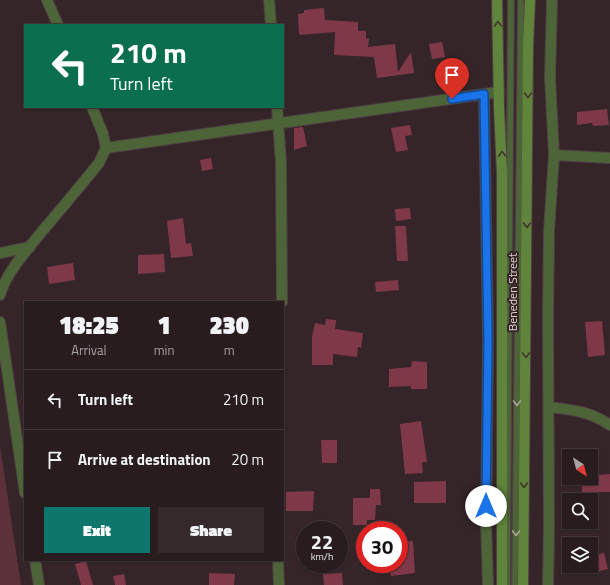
<!DOCTYPE html>
<html lang="en">
<head>
<meta charset="utf-8">
<style>
	body { margin:0; font-family:"Titillium Web",sans-serif; background:#34292b; color:#f1f3f6; height:100vh; display:flex; flex-direction:column; font-size:15px; white-space:nowrap }
	* { box-sizing:border-box; margin:0 }
	p { font-size:13px; color:#a5a1a4 }
	.icon { flex:none; width:22px; height:22px; fill:none; stroke:currentColor; stroke-width:2; stroke-linecap:round; stroke-linejoin:round }
	.map { position:relative; flex:1; overflow:hidden }
	.details { position:absolute; left:24px; top:301px; width:260px; height:260px; display:flex; flex-direction:column; background:#281c1e; border-radius:0px; box-shadow:0 1px 3px #0004,0 0 0 1px #443a3c }
	.details>* { flex:none }
	.top-card { position:absolute; left:24px; top:24px; width:260px; height:84px; border-radius:0px; box-shadow:0 1px 3px #0004,0 0 0 1px #443a3c; background:#0b6e4f; color:#fff; overflow:hidden }
	.needle { width:26px; rotate:144deg }
	.buttons { position:absolute; left:562px; top:449px; display:grid; gap:8px }
	.buttons a { display:grid; place-items:center; width:36px; height:36px; border-radius:0px; background:#281c1e; box-shadow:0 1px 3px #0004,0 0 0 1px #443a3c; font-size:20px }
	.speed { position:absolute; left:296px; top:521px; display:flex; gap:8px; font-size:20px; font-weight:700; text-align:center }
	.speed>* { display:grid; place-content:center; width:52px; height:52px; border-radius:50%; background:#281c1e; box-shadow:0 1px 3px #0004,0 0 0 1px #443a3c; line-height:1 }
	.speed small { font-size:10px; font-weight:400 }
	.speed .limit { border:6px solid #d22; background:#fff; color:#111 }
	.pin { position:absolute; display:grid; place-items:center; width:34px; height:34px; color:#fff; margin:-41px -17px; border-radius:50% 50% 50% 0; rotate:-45deg; box-shadow:0 0 4px #0007 }
	.pin .icon { rotate:45deg }
	.me { position:absolute; width:44px; margin:-22px; rotate:0deg; stroke-linejoin:round; filter:drop-shadow(0 0 3px #0008) }
	.turn { display:flex; align-items:center; gap:14px; height:84px; padding:0 20px; font-size:18px }
	.turn .icon { width:52px; height:52px; stroke-width:2.5 }
	.turn b { display:block; font-size:28px; line-height:34px }
	.eta { display:flex; justify-content:space-evenly; align-items:center; height:68px; text-align:center }
	.eta b { font-size:24px; font-weight:800; line-height:28px }
	.primary-button { display:flex; gap:8px; margin-top:auto; padding:8px 20px }
	.primary-button a { flex:1; height:46px; border-radius:0px; background:#0f766e; color:#fff; font-size:16px; font-weight:800; line-height:46px; text-align:center }
	.primary-button a+a { background:#34292b; color:#f1f3f6 }
	ul { padding:0; list-style:none }
	li { display:flex; align-items:center; gap:12px; height:60px; padding:0 20px; border-top:1px solid #443a3c }
	li div { flex:1 }
	li b { display:block; font-size:15px }
	li em { font-style:normal }
	.map>svg:first-child { display:block }
</style>
</head>
<body>
<div class="map">
<svg width="610" height="585" viewBox="0 0 610 585">
	<rect width="100%" height="100%" fill="#352528"/>
	<path fill="#5c3139" d="M0,446l21,139h-21z"/>
	<path fill="#7f3848" d="M324,8l1,12 33,2v9h8v7l3,1 -1,8 27,-3 3,28 13,-20 3,21 -37,5 -3,-21 -40,-2 1,-23 -36,3 -1,-21 6,-1v-3z
		M442,42l3,15 -13,2 -3,-15z
		M607,109l2,16 -16,1 -1,-3 -15,2v-13z
		M410,125l2,10 -7,1 3,14 -12,2 -5,-24z
		M303,127l4,19 -13,4v-22z
		M211,158l2,11 -11,2 -2,-11z
		M410,208l1,11 -15,2 -1,-12z
		M183,218l3,26 5,-1 2,13 -22,2 -4,-37z
		M395,226h11l2,35h-11z
		M164,254l1,18 -27,2v-19z
		M73,263l2,17 -26,4 -2,-17z
		M398,280l1,10 -23,2 -1,-10z
		M326,319l10,1 -1,9 28,4 -2,15 -3,-1 -1,10 -24,-3v11h-21v-28l3,-14 10,2z
		M602,321l3,34 -17,2 -3,-35z
		M412,361l15,1v27h-16v-3l-22,1v-18l22,-2z
		M421,421l6,41h-5l1,11 -18,1 -5,-50z
		M321,440h16v23h-15z
		M610,474v18h-28v-13h16v-4z
		M446,481v22h-32v-21z
		M370,489h10l1,16h-5l-1,15h-8v5h-14v-27h17z
		M314,491l-1,20h-27v-19z
		M413,541l2,32 -24,3 -1,-12h9v-22z
		M604,553l4,16 -12,3 -4,-16z
		M86,561l7,24h-12l-6,-21z
		M209,573l26,1 -1,11h-25z
		M342,573l1,12h-19l-1,-11z
		M124,574l2,11h-11l-2,-9z"/>
	<g fill="none" stroke-linecap="round" stroke-linejoin="round">
		<defs>
			<path id="service" d="M507,585l4,-585
				M515,585l6,-585"/>
			<path id="minor" d="M47,0l11,25
				M269,0l2,25
				M484,94l4,246 -2,182 2,63
				M277,107l4,56 1,139
				M106,148l393,-56
				M554,155l56,3
				M0,253l30,-6
				M0,295c6,-23 29,-47 44,-66 19,-22 37,-44 55,-66l7,-15 -3,-14 -11,-27
				M0,322l25,171
				M549,407c24,3 40,4 61,18
				M35,560l4,25
				M278,560l1,25
				M548,585l1,-56 -1,-212 1,-86 5,-76 -4,-78 2,-77"/>
			<path id="secondary" d="M497,0l2,107 3,66v412
				M523,585l5,-539 2,-46"/>
		</defs>
		<use href="#service" stroke="#4f4043" stroke-width="8"/>
		<use href="#minor" stroke="#4f4043" stroke-width="12"/>
		<use href="#secondary" stroke="#4f4043" stroke-width="12"/>
		<use href="#service" stroke="#4d6438" stroke-width="5.5"/>
		<use href="#minor" stroke="#4d6438" stroke-width="10"/>
		<use href="#secondary" stroke="#60843b" stroke-width="10"/>
	</g>
	<defs><path id="oneway-chevron" d="M-2-3.5L2.5 0L-2 3.5" fill="none" stroke-width="1.6" stroke-linecap="round" stroke-linejoin="round"/></defs>
	<g stroke="#3e382c">
		<use href="#oneway-chevron" transform="translate(498 24) rotate(-91)"/>
		<use href="#oneway-chevron" transform="translate(528 95) rotate(90)"/>
		<use href="#oneway-chevron" transform="translate(502 154) rotate(-93)"/>
		<use href="#oneway-chevron" transform="translate(527 225) rotate(90)"/>
		<use href="#oneway-chevron" transform="translate(526 355) rotate(90)"/>
		<use href="#oneway-chevron" transform="translate(524 485) rotate(91)"/>
	</g>
	<g stroke="#a8a99b">
		<use href="#oneway-chevron" transform="translate(517 403) rotate(90)"/>
		<use href="#oneway-chevron" transform="translate(516 533) rotate(90)"/>
	</g>
	<g fill="none" stroke-linecap="round" stroke-linejoin="round">
		<defs>
			<path id="route" d="M452,99l32,-5 4,246 -2,166"/>
		</defs>
		<use href="#route" stroke="#114b97" stroke-width="10"/>
		<use href="#route" stroke="#1a73e8" stroke-width="7"/>
	</g>
	<g text-anchor="middle" stroke-width="4" stroke-linejoin="round" paint-order="stroke">
		<g font-size="12" fill="#d9ced0" stroke="#352528">
			<text transform="translate(513 292) rotate(-90)" y="4">Beneden Street</text>
		</g>
	</g>
</svg>
<div class="buttons">
<a><svg class="needle" viewBox="-14 -14 28 28"><path d="M0-13l5 13h-10z" fill="#e53935"/><path d="M0 13l5-13h-10z" fill="#a5a1a4"/></svg></a>
<a><svg class="icon" aria-label="search" viewBox="0 0 24 24"><circle cx="10" cy="10" r="6"/><path d="M15 15l6 6"/></svg></a>
<a><svg class="icon" aria-label="layers" viewBox="0 0 24 24"><path d="M12 4l9 5-9 5-9-5zM3 14l9 5 9-5"/></svg></a>
</div>
<div class="speed"><div>22<small>km/h</small></div><div class="limit">30</div></div>
<div class="pin" style="left:452px;top:99px;background:#d93025"><svg class="icon" aria-label="arrive" viewBox="0 0 24 24"><path d="M6 21V4h12l-3 4 3 4H6"/></svg></div>
<svg class="me" style="left:486px;top:506px" viewBox="-20 -20 40 40"><circle r="19" fill="#fff"/><path d="M0-13L10 11 0 6-10 11z" fill="#1a73e8"/></svg>
<div class="top-card">
<div class="turn"><svg class="icon" aria-label="left" viewBox="0 0 24 24"><path d="M17 20v-9H6M10 6l-5 5 5 5"/></svg><div><b>210 m</b>Turn left</div></div>
</div>
<section class="details">
<div class="eta">
<div><b>18:25</b><p>Arrival</p></div>
<div><b>1</b><p>min</p></div>
<div><b>230</b><p>m</p></div>
</div>
<ul>
<li><svg class="icon" aria-label="left" viewBox="0 0 24 24"><path d="M17 20v-9H6M10 6l-5 5 5 5"/></svg><div><b>Turn left</b></div><em>210 m</em></li>
<li><svg class="icon" aria-label="arrive" viewBox="0 0 24 24"><path d="M6 21V4h12l-3 4 3 4H6"/></svg><div><b>Arrive at destination</b></div><em>20 m</em></li>
</ul>
<div class="primary-button"><a>Exit</a><a>Share</a></div>
</section>
</div>
</body>
</html>
